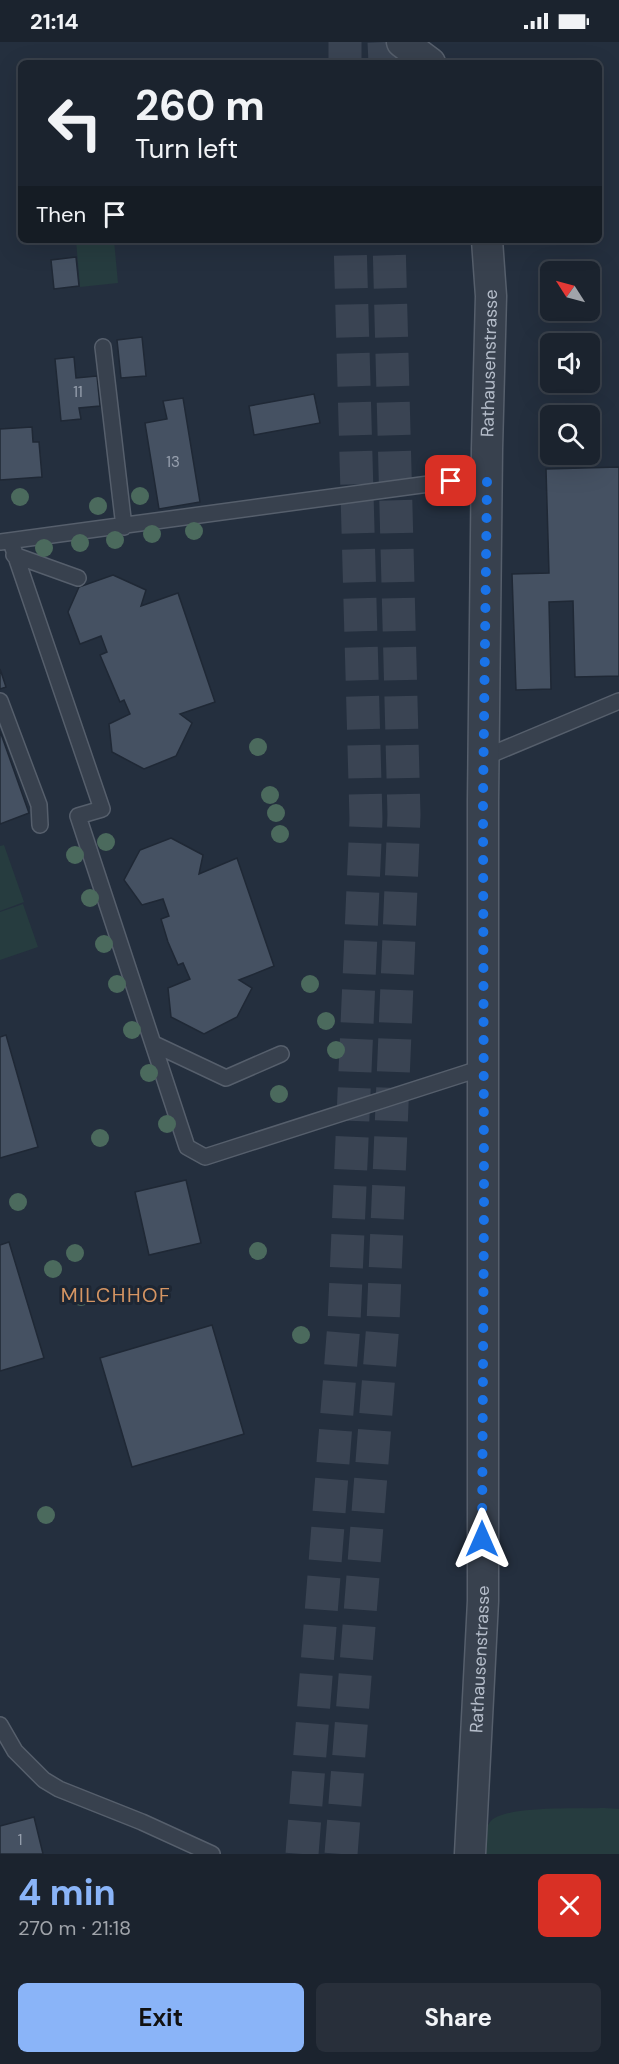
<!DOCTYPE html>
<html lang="en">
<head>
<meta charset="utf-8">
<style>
	body { margin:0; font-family:"DM Sans",sans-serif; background:#282f3a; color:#f1f3f6; height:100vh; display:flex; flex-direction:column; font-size:22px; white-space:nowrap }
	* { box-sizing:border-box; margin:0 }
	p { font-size:20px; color:#a0a4aa }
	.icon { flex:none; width:33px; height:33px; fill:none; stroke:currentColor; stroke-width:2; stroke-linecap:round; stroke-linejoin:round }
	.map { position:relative; height:1812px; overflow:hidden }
	.details { display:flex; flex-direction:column; background:#1b232e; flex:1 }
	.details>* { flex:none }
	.top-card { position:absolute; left:18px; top:18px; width:584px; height:183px; border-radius:9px; box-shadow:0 6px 24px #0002,0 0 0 2px #39404a; background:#1b232e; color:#f1f3f6; overflow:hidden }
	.needle { width:39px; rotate:306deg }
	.tools { position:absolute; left:540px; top:219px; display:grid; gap:12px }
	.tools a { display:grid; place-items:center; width:60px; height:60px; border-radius:9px; background:#1b232e; box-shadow:0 6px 24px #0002,0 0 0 2px #39404a; font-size:30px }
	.pin { position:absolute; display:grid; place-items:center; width:51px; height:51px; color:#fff; margin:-26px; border-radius:12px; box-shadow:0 3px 9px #0006 }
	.me { position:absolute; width:66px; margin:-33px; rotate:0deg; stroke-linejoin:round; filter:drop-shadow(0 0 4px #0008) }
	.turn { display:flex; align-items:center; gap:21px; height:126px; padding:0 18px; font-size:27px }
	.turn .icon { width:78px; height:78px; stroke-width:2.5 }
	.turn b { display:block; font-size:42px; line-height:51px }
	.then { display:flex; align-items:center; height:57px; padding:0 18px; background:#0003; gap:12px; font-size:22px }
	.round { display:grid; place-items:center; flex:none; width:63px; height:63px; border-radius:9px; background:#282f3a }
	.summary { display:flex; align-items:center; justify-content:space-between; height:102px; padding:0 18px }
	h1 { font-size:36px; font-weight:700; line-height:45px; color:#8ab4f8 }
	.action { display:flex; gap:12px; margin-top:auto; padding:12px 18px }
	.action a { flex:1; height:69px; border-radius:9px; background:#8ab4f8; color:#111; font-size:24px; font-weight:700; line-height:69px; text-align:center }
	.action a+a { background:#282f3a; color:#f1f3f6 }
	.status { display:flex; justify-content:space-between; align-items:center; height:42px; padding:0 30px; background:#1b232e; direction:ltr }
	.status svg { height:16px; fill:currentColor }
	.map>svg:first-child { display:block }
</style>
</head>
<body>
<div class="status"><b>21:14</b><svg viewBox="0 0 49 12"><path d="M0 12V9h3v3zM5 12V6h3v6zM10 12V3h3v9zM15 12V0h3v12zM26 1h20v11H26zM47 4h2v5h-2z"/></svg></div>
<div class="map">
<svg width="619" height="1812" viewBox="0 0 619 1812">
	<rect width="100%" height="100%" fill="#242f3e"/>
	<path fill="#263c3f" d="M76,198h38l4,43 -38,4z
		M4,803l20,57 -24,9v-65z
		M23,862l15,43 -38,13v-48z
		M604,1766l15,1v45h-135c0,-10 0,-24 6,-32 12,-17 92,-13 114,-14z"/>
	<path fill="#455162" stroke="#1f2835" stroke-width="1.5" d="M76,215l3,29 -25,3 -3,-29z
		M142,295l4,39 -25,2 -4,-38z
		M74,315l2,21 21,-2 3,30 -21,2 2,11 -20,2 -6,-62z
		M314,352l6,29 -66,12 -5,-29z
		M183,356l17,104 -41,7 -14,-86 22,-4 -4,-18z
		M32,385l1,15h6l3,35 -42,3v-51z
		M619,425v209l-44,1 -2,-76 -24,1 2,87 -35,1 -4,-116 37,-1 -3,-104z
		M113,533l33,15 -5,16 37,-13 37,109 -35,12 12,9 -16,33 -32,13 -32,-17 -3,-28 21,-10 -6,-14 -4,2 -20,-47 7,-3 -6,-16 -21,8 -12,-32 11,-25z
		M0,627l6,18 -6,2z
		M0,689l29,82 -29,11z
		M171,796l32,17 -4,19 38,-16 37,108 -35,14 13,8 -15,29 -33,17 -33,-17 -3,-29 22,-9 -7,-16 -5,2 -10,-23 -7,-23 8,-3 -6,-17 -21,6 -18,-25 16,-30z
		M6,993l32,112 -38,11v-121z
		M186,1138l15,63 -52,12 -14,-63z
		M9,1200l35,116 -44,13v-126z
		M212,1283l32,109 -112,33 -32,-109z
		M34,1775l9,37h-43v-28z"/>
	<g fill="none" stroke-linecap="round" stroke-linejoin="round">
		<path stroke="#3a4453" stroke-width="33" stroke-dasharray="33 16" stroke-linecap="butt" d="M345,0v21
			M384,0l1,21
			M302,1812l42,-531 22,-504 -16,-579
			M341,1812l42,-531 21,-508 -15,-575"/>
		<defs>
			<path id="service" d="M103,305l21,180
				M0,500l451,-61 36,1
				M11,500l91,267 -24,7 109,331 18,10 277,-89
				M14,513l64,23
				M0,659l39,104 1,20
				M485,715l134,-56
				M154,1002l72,34 55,-24
				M0,1683l15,26 29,29 15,9 83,33 70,32"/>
			<g id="minor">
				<path d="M402,0l28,21"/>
				<path id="s1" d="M470,1812l13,-253v-800l4,-352 4,-153 -4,-56"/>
			</g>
		</defs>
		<use href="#service" stroke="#565f6c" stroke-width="18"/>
		<use href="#minor" stroke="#565f6c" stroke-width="33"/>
		<use href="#service" stroke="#38414e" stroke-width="15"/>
		<use href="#minor" stroke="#38414e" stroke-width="30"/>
	</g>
	<g fill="#4b6a5d">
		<circle cx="140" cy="454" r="9"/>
		<circle cx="20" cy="455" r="9"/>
		<circle cx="98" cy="464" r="9"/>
		<circle cx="194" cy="489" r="9"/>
		<circle cx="152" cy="492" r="9"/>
		<circle cx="115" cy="498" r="9"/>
		<circle cx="80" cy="501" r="9"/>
		<circle cx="44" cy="506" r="9"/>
		<circle cx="258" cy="705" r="9"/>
		<circle cx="270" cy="753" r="9"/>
		<circle cx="276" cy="771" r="9"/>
		<circle cx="280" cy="792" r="9"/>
		<circle cx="106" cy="800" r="9"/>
		<circle cx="75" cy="813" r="9"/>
		<circle cx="90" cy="856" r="9"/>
		<circle cx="104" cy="902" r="9"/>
		<circle cx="117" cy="942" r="9"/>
		<circle cx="310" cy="942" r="9"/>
		<circle cx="326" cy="979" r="9"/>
		<circle cx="132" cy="988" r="9"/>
		<circle cx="336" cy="1008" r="9"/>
		<circle cx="149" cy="1031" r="9"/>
		<circle cx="279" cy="1052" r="9"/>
		<circle cx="167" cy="1082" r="9"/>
		<circle cx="100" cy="1096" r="9"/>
		<circle cx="18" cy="1160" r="9"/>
		<circle cx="258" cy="1209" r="9"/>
		<circle cx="75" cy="1211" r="9"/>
		<circle cx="53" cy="1227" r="9"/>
		<circle cx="81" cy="1255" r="9"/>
		<circle cx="301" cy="1293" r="9"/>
		<circle cx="46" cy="1473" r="9"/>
	</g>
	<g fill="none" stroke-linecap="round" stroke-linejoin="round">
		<path stroke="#1a73e8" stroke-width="10" stroke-dasharray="0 18" d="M451,439l36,1 -4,319 1,399 -2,339"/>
	</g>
	<g text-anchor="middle" stroke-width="6" stroke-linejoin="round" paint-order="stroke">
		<g font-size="15" fill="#98a1af">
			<text x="78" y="355">11</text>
			<text x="173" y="425">13</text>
			<text x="20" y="1803">1</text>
		</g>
		<g font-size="18" fill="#b4bcc9" stroke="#1d2633">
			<text dy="6" stroke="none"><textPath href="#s1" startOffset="1491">Rathausenstrasse</textPath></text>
			<text dy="6" stroke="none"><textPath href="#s1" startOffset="195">Rathausenstrasse</textPath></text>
		</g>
		<g font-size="20" letter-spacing="1.5" fill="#d59563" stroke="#1d2633">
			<text x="116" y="1260">MILCHHOF</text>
		</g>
	</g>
</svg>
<div class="tools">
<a><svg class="needle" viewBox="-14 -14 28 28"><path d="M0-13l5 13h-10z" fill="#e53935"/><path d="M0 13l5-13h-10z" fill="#a0a4aa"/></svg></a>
<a><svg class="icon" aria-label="sound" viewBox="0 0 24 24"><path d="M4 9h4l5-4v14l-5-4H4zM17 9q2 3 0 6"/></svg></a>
<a><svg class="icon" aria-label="search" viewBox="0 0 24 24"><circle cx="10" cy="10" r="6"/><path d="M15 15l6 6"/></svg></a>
</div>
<div class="pin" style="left:451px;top:439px;background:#d93025"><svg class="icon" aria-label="arrive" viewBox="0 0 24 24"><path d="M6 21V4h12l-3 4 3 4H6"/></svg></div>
<svg class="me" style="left:482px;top:1497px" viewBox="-20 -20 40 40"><path d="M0-17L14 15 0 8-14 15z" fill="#1a73e8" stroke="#fff" stroke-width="4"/></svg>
<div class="top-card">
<div class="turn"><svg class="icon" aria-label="left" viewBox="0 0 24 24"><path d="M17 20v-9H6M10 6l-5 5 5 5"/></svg><div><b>260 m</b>Turn left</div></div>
<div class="then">Then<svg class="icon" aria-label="arrive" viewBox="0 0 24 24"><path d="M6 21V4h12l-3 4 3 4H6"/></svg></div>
</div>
</div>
<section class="details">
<div class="summary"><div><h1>4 min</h1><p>270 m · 21:18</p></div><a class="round" style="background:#d93025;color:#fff"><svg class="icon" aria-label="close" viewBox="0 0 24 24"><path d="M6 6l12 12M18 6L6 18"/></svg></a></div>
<div class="action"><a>Exit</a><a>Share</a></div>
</section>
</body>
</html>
